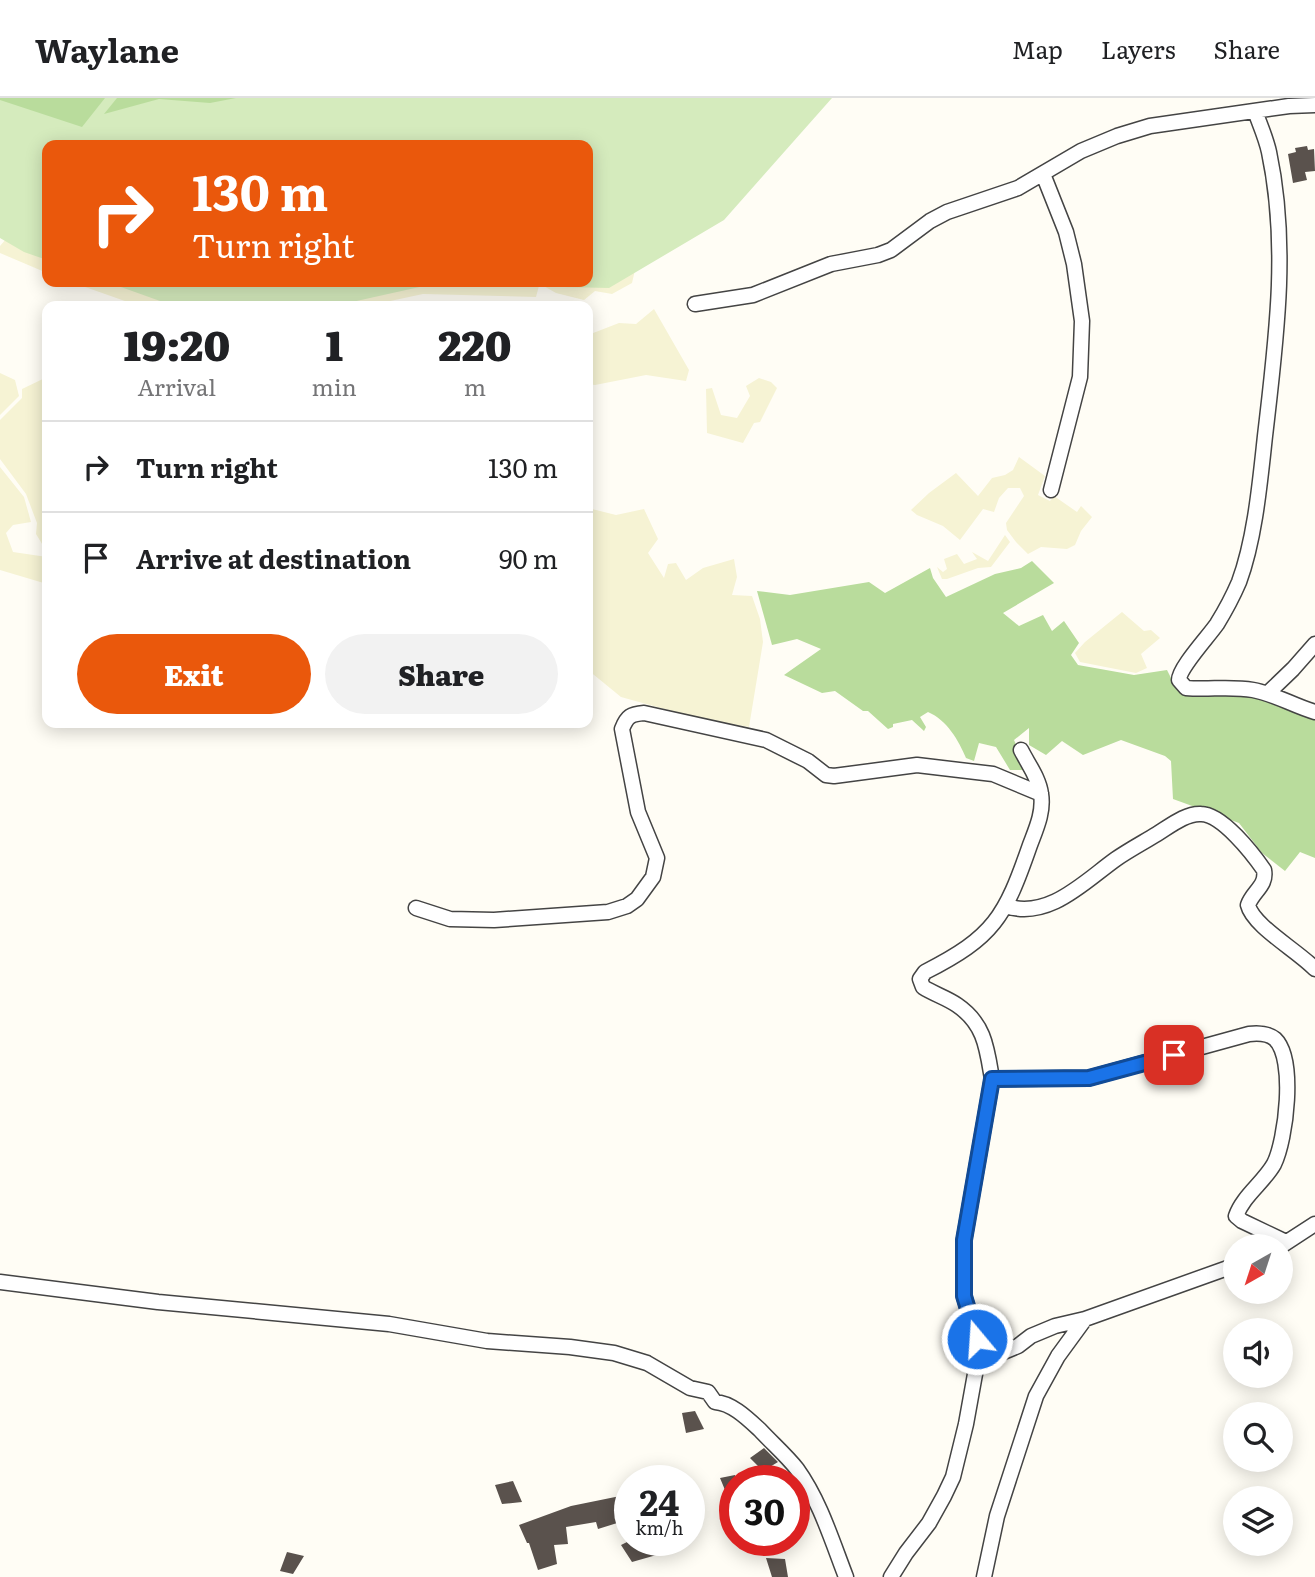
<!DOCTYPE html>
<html lang="en">
<head>
<meta charset="utf-8">
<style>
	body { margin:0; font-family:Literata,serif; background:#f2f2f2; color:#202124; height:100vh; display:flex; flex-direction:column; font-size:26px; white-space:nowrap }
	* { box-sizing:border-box; margin:0 }
	p { font-size:23px; color:#757577 }
	.icon { flex:none; width:38px; height:38px; fill:none; stroke:currentColor; stroke-width:2; stroke-linecap:round; stroke-linejoin:round }
	.map { position:relative; flex:1; overflow:hidden }
	.sheet { position:absolute; left:42px; top:203px; width:551px; height:427px; display:flex; flex-direction:column; background:#fff; border-radius:14px; box-shadow:0 4px 18px #0003 }
	.sheet>* { flex:none }
	.hud { position:absolute; left:42px; top:42px; width:551px; height:147px; border-radius:14px; box-shadow:0 4px 18px #0003; background:#ea580c; color:#fff; overflow:hidden }
	.needle { width:46px; rotate:219deg }
	.fabs { position:absolute; left:1223px; top:1136px; display:grid; gap:14px }
	.fabs a { display:grid; place-items:center; width:70px; height:70px; border-radius:50%; background:#fff; box-shadow:0 4px 18px #0003; font-size:35px }
	.speed { position:absolute; left:614px; top:1367px; display:flex; gap:14px; font-size:35px; font-weight:700; text-align:center }
	.speed>* { display:grid; place-content:center; width:91px; height:91px; border-radius:50%; background:#fff; box-shadow:0 4px 18px #0003; line-height:1 }
	.speed small { font-size:18px; font-weight:400 }
	.speed .limit { border:10px solid #d22; background:#fff; color:#111 }
	.pin { position:absolute; display:grid; place-items:center; width:60px; height:60px; color:#fff; margin:-30px; border-radius:14px; box-shadow:0 4px 10px #0006 }
	.me { position:absolute; width:77px; margin:-38px; rotate:342deg; stroke-linejoin:round; filter:drop-shadow(0 0 5px #0008) }
	.turn { display:flex; align-items:center; gap:24px; height:147px; padding:0 35px; font-size:32px }
	.turn .icon { width:91px; height:91px; stroke-width:2.5 }
	.turn b { display:block; font-size:49px; line-height:60px }
	.eta { display:flex; justify-content:space-evenly; align-items:center; height:119px; text-align:center }
	.eta b { font-size:42px; font-weight:800; line-height:49px }
	.primary-button { display:flex; gap:14px; margin-top:auto; padding:14px 35px }
	.primary-button a { flex:1; height:80px; border-radius:42px; background:#ea580c; color:#fff; font-size:28px; font-weight:800; line-height:80px; text-align:center }
	.primary-button a+a { background:#f2f2f2; color:#202124 }
	ul { padding:0; list-style:none }
	li { display:flex; align-items:center; gap:21px; height:91px; padding:0 35px; border-top:2px solid #e0e0e0 }
	li div { flex:1 }
	li b { display:block; font-size:26px }
	li em { font-style:normal }
	header { display:flex; align-items:center; gap:42px; box-sizing:border-box; height:98px; padding:0 35px; background:#fff; border-bottom:2px solid #e0e0e0 }
	header strong { font-size:33px }
	nav { display:flex; gap:38px; margin-inline-start:auto; font-size:24px }
	.map>svg:first-child { display:block }
</style>
</head>
<body>
<header>
<strong>Waylane</strong>
<nav><a>Map</a><a>Layers</a><a>Share</a></nav>
</header>
<div class="map">
<svg width="1315" height="1479" viewBox="0 0 1315 1479">
	<rect width="100%" height="100%" fill="#fffdf5"/>
	<path fill="#f6f3d4" d="M47,93v82l-47,-20v-7z
		M635,172l-3,13 -20,11 -17,-3 -11,9 -28,-7 -14,-8 46,-3z
		M71,184h469l-4,15 -113,-3 -56,12h-228z
		M654,211l35,61 -3,11 -40,-6 -51,10 -7,-1v-49l31,-12 17,1z
		M0,275l15,7 4,16 -19,19z
		M47,279v175l-11,-18 1,-11 -11,-29 -26,-35v-39l22,-22v-9z
		M759,280l12,4 6,6 -17,34 -6,1 -11,20 -36,-10 -1,-44 6,-1 9,27 16,3 13,-22 -4,-10z
		M1019,359l26,19 -7,19 12,6 4,-5 23,16 4,-6 11,11 -11,14 -6,14 -8,4 -26,-2 -13,7 -12,-12 -9,-12 -1,-7 18,-27 -4,-8h-12l-9,10 -5,14 -11,-3 -23,31 -17,-14 -26,-11 -6,-5 18,-17 27,-20 22,23 14,-18 13,-3 8,-5z
		M0,369l24,30 7,25 -18,3 -7,8 7,19 34,5v27l-47,-14z
		M588,410l28,7 28,-6 14,30 -10,14 16,25 4,-14 8,-1 10,17 17,-12 31,-9 3,18 -5,18 20,1 8,23 3,23 -14,85 -52,-9 -76,-21 -33,-27z
		M1005,437l5,7 -19,25 -13,1 -31,11h-5l-5,-12 6,5 4,-3 -3,-10 13,-5 7,10 13,-5 -5,-7 16,9z
		M1122,514l22,19 7,-1 9,8 -19,16 6,14 -11,5 -56,-11 -5,-9 10,-11z"/>
	<path fill="#d5ebbd" d="M0,0h832l-108,122 -115,68 -176,-4 -99,22h-160l-67,-24h481v-137h-541v115l-23,-8 -24,-14z"/>
	<path fill="#b9dc9c" d="M0,0h105l-23,29 -82,-27z
		M117,0h119l-26,5 -51,-4 -55,15z
		M1032,463l22,22 -51,30 16,13 24,-11 9,16 12,-10 15,22 -8,12 7,10 56,10 33,-5 10,20 28,5 43,1 67,21v141l-15,-6 -15,19 -23,-18 -23,-30 -66,-24 -2,-38 -6,-5 -44,-16 -38,15 -21,-14 -16,14 -17,-10v-17l-15,12 13,30h-17l-14,-23 -17,-4 -5,18 -8,-3c-7,-17 -19,-38 -38,-46l-8,5 6,10 -2,4 -12,-11 -19,4v3l-5,2 -20,-18h-5l-28,-20 -13,2 -38,-18 37,-26 -24,-10 -25,6 -15,-54 33,4 79,-13 16,11 45,-25 3,10 13,19 49,-23 26,-6z"/>
	<path fill="#5a524d" d="M1307,48l1,4 6,-1 1,22 -10,1 2,8 -14,3 -5,-29 8,-2 -1,-4z
		M695,1313l9,18 -18,4 -4,-20z
		M764,1350l14,14 -15,9 -13,-13z
		M735,1377v39l-15,-36z
		M513,1383l9,21 -20,2 -7,-19z
		M630,1396v25l-32,10 -2,-7 -30,5 2,17 -14,1 3,19 -19,6 -9,-27h-2l-8,-18 52,-19z
		M631,1442h23l6,14 -28,8 -11,-17z
		M287,1454l17,4 -11,18 -13,-3z
		M766,1460l19,1 3,18h-16z"/>
	<g fill="none" stroke-linecap="round" stroke-linejoin="round">
		<defs>
			<path id="minor" d="M1255,13c5,14 11,27 14,41 20,94 7,189 -4,284 -5,46 -10,103 -26,146 -6,14 -14,29 -22,42 -9,13 -38,44 -38,56l7,8c22,2 45,-2 67,2 22,4 41,16 62,22
				M1043,76l23,58 8,32 8,57 -2,56 -29,113
				M695,206l58,-9 78,-31 47,-9 13,-5 39,-29 17,-9 71,-24 63,-37 36,-15 33,-10 139,-20 26,-1
				M1268,595l25,-24 22,-25
				M1021,652c7,14 18,28 20,44 3,18 -5,35 -11,51 -25,72 -36,92 -105,127l-5,7 3,8c11,7 24,11 34,18 28,19 30,44 35,74l97,-1 160,-44c9,-1 19,-1 26,5 21,20 11,101 -1,125 -10,18 -31,32 -38,52l6,5 44,21
				M1006,808c43,14 79,-25 110,-47 13,-9 28,-17 41,-25 13,-8 29,-21 44,-20 21,0 52,40 63,56 3,16 -11,21 -16,35 5,21 50,46 67,64
				M416,810l34,11 44,1 114,-8 19,-6 10,-7 16,-22 4,-19 -19,-46 -16,-83c5,-13 9,-15 22,-16l122,27 42,21 18,14 8,1 83,-11 76,9 48,20
				M1281,1148l34,-22
				M0,1184l158,20 231,22 98,17 83,6 44,6 33,10 43,25 18,4 7,10c17,1 33,17 45,28 12,13 26,25 37,39 23,32 35,72 49,108
				M977,1265l41,-17 13,-10 24,-10 30,-7
				M891,1479l15,-24 23,-30 15,-27 9,-19 13,-53 11,-61v-24l-13,-43v-56l28,-161
				M984,1479l13,-61 39,-120 22,-40 27,-37 151,-54"/>
		</defs>
		<use href="#minor" stroke="#444" stroke-width="17"/>
		<use href="#minor" stroke="#fff" stroke-width="14"/>
	</g>
	<g fill="none" stroke-linecap="round" stroke-linejoin="round">
		<defs>
			<path id="route" d="M977,1241l-13,-43v-56l28,-161 97,-1 85,-23"/>
		</defs>
		<use href="#route" stroke="#114b97" stroke-width="18"/>
		<use href="#route" stroke="#1a73e8" stroke-width="12"/>
	</g>
</svg>
<div class="fabs">
<a><svg class="needle" viewBox="-14 -14 28 28"><path d="M0-13l5 13h-10z" fill="#e53935"/><path d="M0 13l5-13h-10z" fill="#757577"/></svg></a>
<a><svg class="icon" aria-label="sound" viewBox="0 0 24 24"><path d="M4 9h4l5-4v14l-5-4H4zM17 9q2 3 0 6"/></svg></a>
<a><svg class="icon" aria-label="search" viewBox="0 0 24 24"><circle cx="10" cy="10" r="6"/><path d="M15 15l6 6"/></svg></a>
<a><svg class="icon" aria-label="layers" viewBox="0 0 24 24"><path d="M12 4l9 5-9 5-9-5zM3 14l9 5 9-5"/></svg></a>
</div>
<div class="speed"><div>24<small>km/h</small></div><div class="limit">30</div></div>
<div class="pin" style="left:1174px;top:957px;background:#d93025"><svg class="icon" aria-label="arrive" viewBox="0 0 24 24"><path d="M6 21V4h12l-3 4 3 4H6"/></svg></div>
<svg class="me" style="left:977px;top:1241px" viewBox="-20 -20 40 40"><circle r="17" fill="#1a73e8" stroke="#fff" stroke-width="3"/><path d="M0-11L8 9 0 5-8 9z" fill="#fff"/></svg>
<div class="hud">
<div class="turn"><svg class="icon" aria-label="right" viewBox="0 0 24 24"><path d="M7 20v-9h11M14 6l5 5-5 5"/></svg><div><b>130 m</b>Turn right</div></div>
</div>
<section class="sheet">
<div class="eta">
<div><b>19:20</b><p>Arrival</p></div>
<div><b>1</b><p>min</p></div>
<div><b>220</b><p>m</p></div>
</div>
<ul>
<li><svg class="icon" aria-label="right" viewBox="0 0 24 24"><path d="M7 20v-9h11M14 6l5 5-5 5"/></svg><div><b>Turn right</b></div><em>130 m</em></li>
<li><svg class="icon" aria-label="arrive" viewBox="0 0 24 24"><path d="M6 21V4h12l-3 4 3 4H6"/></svg><div><b>Arrive at destination</b></div><em>90 m</em></li>
</ul>
<div class="primary-button"><a>Exit</a><a>Share</a></div>
</section>
</div>
</body>
</html>
